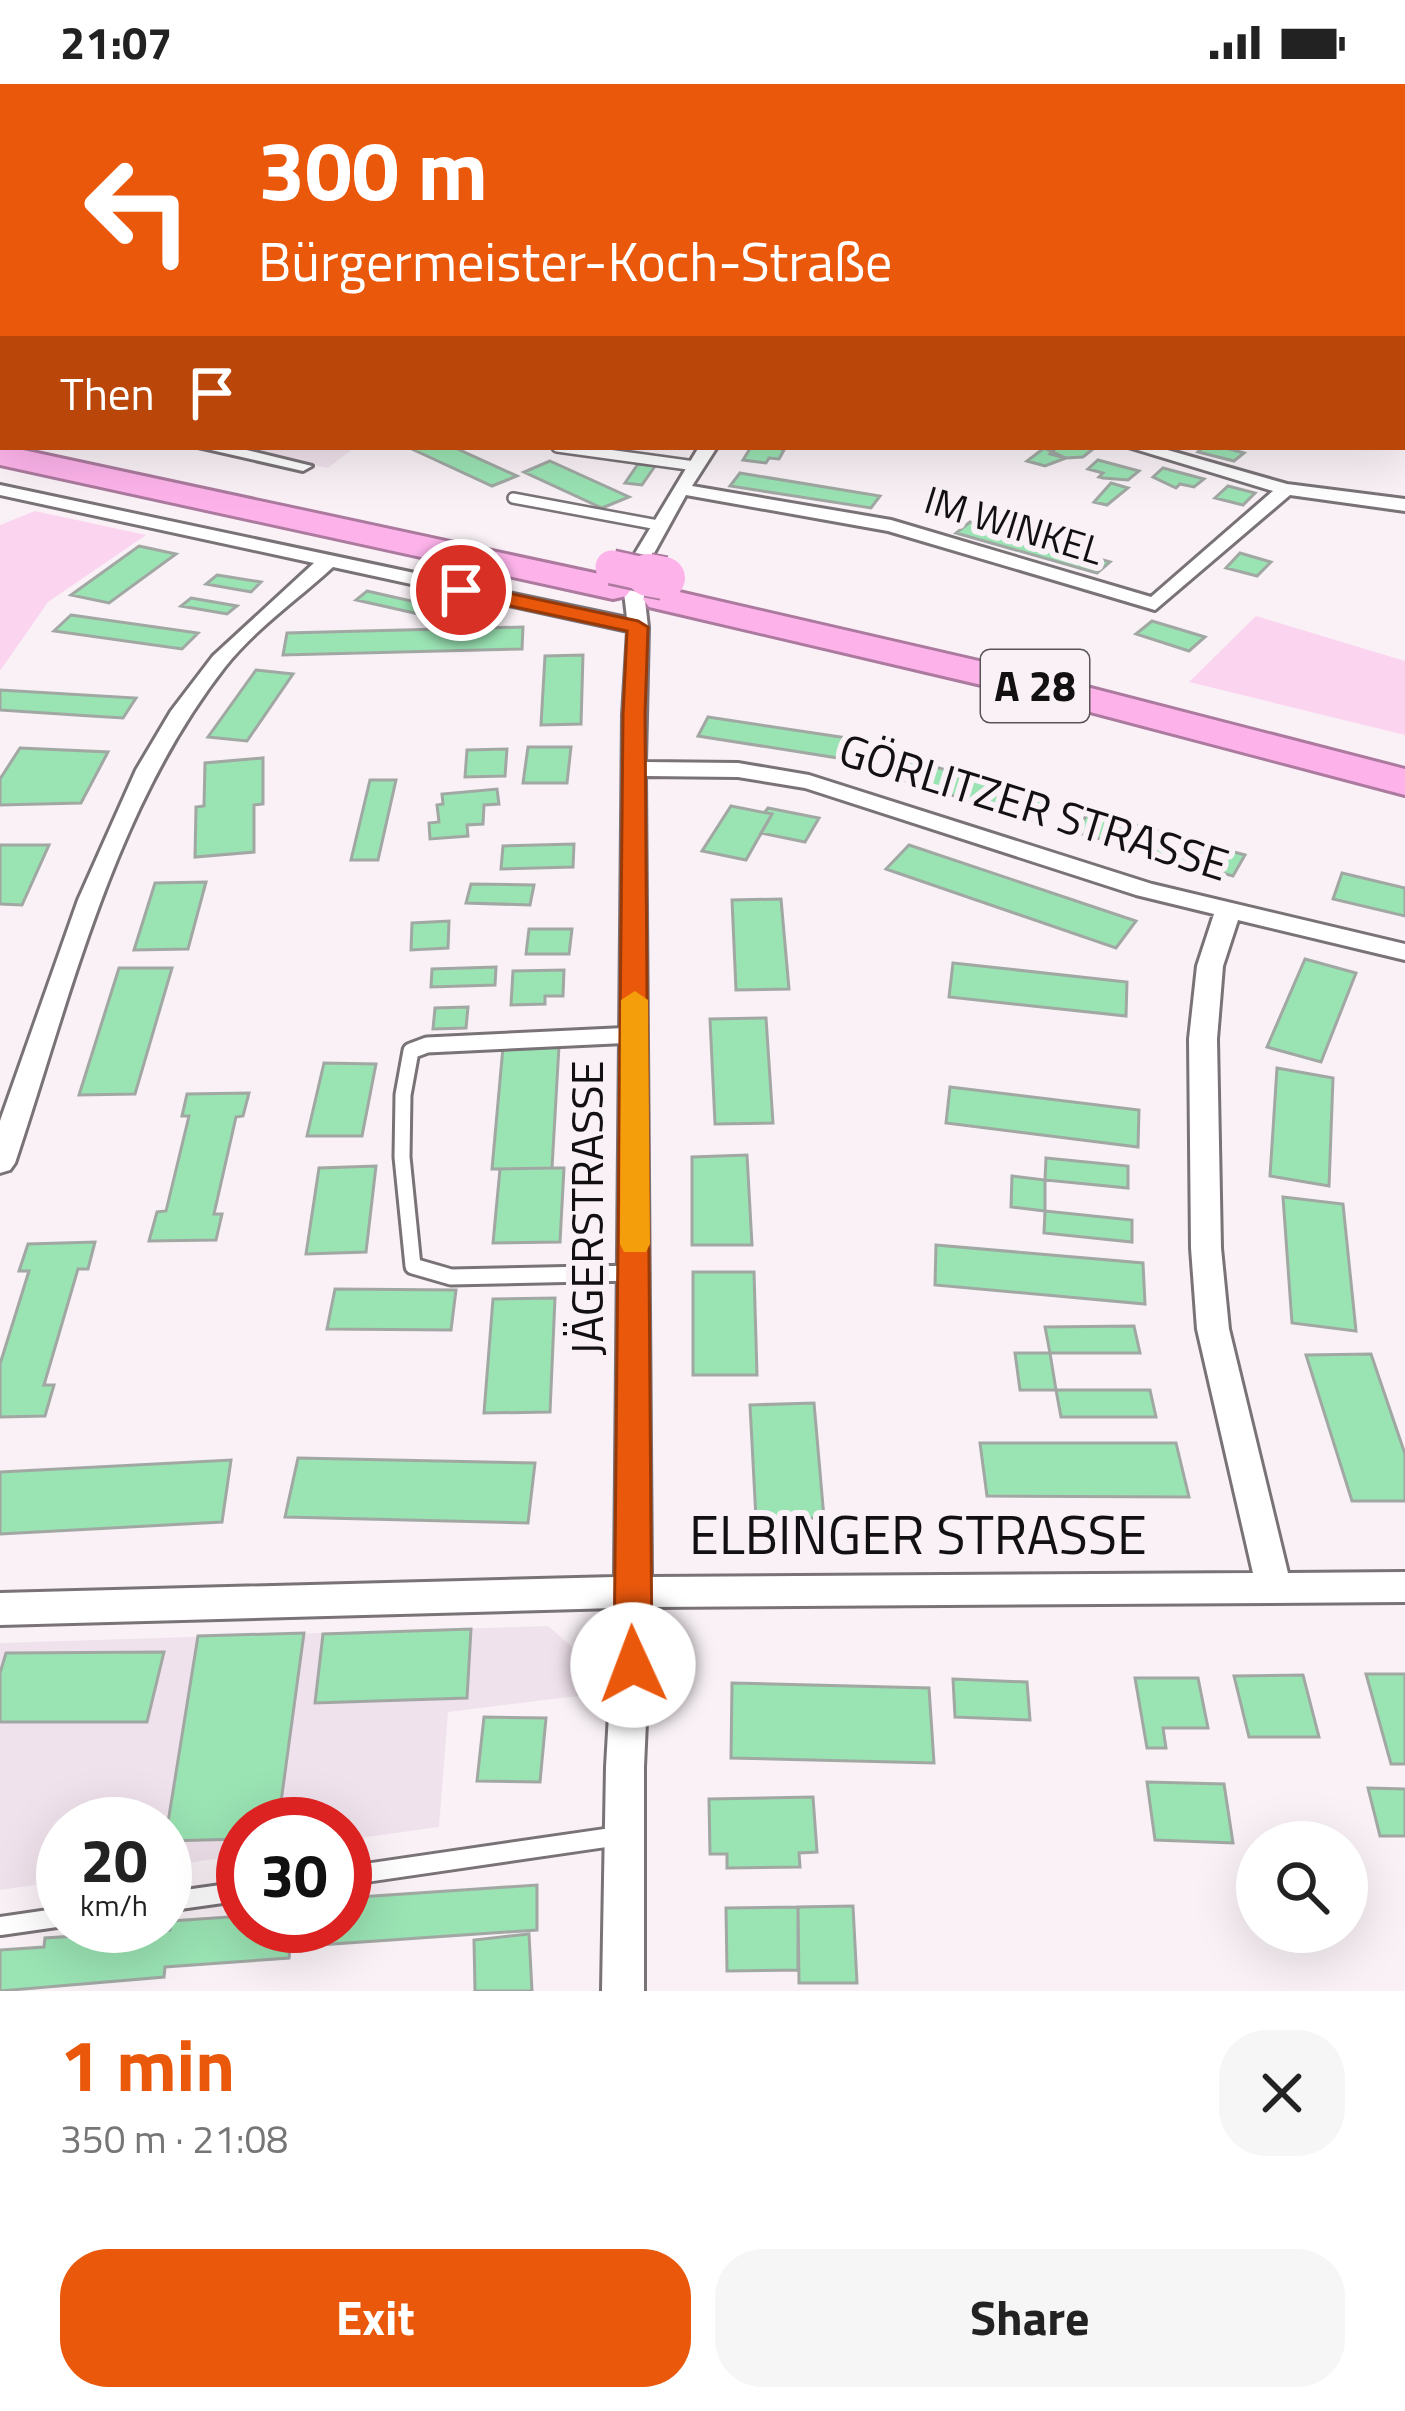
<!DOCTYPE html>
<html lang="en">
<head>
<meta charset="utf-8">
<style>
	body { margin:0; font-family:"Titillium Web",sans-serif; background:#f6f6f6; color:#222; height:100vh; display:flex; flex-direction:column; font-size:45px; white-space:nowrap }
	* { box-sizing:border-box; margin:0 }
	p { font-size:39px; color:#767676 }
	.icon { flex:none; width:66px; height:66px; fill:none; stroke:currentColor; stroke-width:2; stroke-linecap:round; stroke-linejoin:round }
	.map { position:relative; height:1907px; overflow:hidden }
	.sheet { display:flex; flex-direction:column; background:#fff; flex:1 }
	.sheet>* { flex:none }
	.hud { position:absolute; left:0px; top:0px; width:1407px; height:366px; box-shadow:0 12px 48px #0002; background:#ea580c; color:#fff; overflow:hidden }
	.tools { position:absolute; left:1236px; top:1737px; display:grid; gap:24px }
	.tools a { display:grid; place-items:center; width:132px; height:132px; border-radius:50%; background:#fff; box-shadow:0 12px 48px #0002; font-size:60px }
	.speed { position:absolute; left:36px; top:1713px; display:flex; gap:24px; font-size:60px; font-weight:700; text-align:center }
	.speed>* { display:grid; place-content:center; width:156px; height:156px; border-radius:50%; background:#fff; box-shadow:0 12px 48px #0002; line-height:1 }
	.speed small { font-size:30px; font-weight:400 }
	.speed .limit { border:18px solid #d22; background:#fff; color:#111 }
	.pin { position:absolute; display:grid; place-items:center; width:102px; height:102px; color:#fff; margin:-51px; border:6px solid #fff; border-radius:50%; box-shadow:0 3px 12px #0007 }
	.me { position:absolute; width:132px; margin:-66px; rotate:358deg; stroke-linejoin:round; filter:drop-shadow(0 0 9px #0008) }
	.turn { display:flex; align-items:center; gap:42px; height:252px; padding:0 60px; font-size:54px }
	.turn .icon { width:156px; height:156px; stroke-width:2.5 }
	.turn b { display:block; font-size:84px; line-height:102px }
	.then { display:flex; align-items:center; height:114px; padding:0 60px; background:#0003; gap:24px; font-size:45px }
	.round { display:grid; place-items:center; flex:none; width:126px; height:126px; border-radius:48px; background:#f6f6f6 }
	.summary { display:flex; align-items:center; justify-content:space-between; height:204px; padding:0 60px }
	h1 { font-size:72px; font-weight:700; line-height:90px; color:#ea580c }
	.cta { display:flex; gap:24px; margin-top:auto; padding:24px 60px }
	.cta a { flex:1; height:138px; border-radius:48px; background:#ea580c; color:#fff; font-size:48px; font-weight:700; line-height:138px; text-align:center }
	.cta a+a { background:#f6f6f6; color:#222 }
	.status { display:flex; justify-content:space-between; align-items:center; height:84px; padding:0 60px; background:#fff; direction:ltr }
	.status svg { height:33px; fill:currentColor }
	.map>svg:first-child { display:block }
</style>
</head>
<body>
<div class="status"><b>21:07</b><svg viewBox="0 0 49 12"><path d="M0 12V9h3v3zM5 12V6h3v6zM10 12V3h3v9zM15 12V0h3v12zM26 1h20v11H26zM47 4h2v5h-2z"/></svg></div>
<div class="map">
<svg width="1405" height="1907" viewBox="0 0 1405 1907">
	<rect width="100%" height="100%" fill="#f9f1f6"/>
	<path fill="#f0e2ec" d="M229,363h126l-27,21z
		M548,1542l37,32 1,37 -138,17 -9,115 -94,13v-16h-102v31l-78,11v-42h-102v57l-63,9v-247z"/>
	<path fill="#fbd5f0" d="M35,427l111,24 -98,67 -48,69v-146z
		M1256,532l149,45v74l-216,-53z"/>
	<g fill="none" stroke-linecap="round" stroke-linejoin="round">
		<path stroke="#a57698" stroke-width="4.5" d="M251,3l8,-3"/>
	</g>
	<path fill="#9ae3b3" stroke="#a1a8a3" stroke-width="3" d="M422,363h31l64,29 -25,10 -78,-36z
		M751,363h25l8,3 -5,9 -10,-1 -3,5 -23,-3z
		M1084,363l9,2 -10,8 -17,1 -22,-10z
		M1203,363h19l22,6 -10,8 -36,-9z
		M1044,364l10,2 -4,4 16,4 -21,8 -18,-5z
		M1098,376l41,11 -11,9 -25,-2 -4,-1 4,-4 -15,-4z
		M550,377l79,36 -27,11 -78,-36z
		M638,380l17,2 -13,19 -17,-2z
		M1163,384l41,11 -10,8 -14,-3 -4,4 -23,-11z
		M740,389l140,23 -9,12 -141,-22z
		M1111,399l17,5 -21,17 -13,-3z
		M1228,402l27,7 -12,12 -28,-7z
		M970,438l140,40 -13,11 -141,-40z
		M139,462l37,8 -67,49 -38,-8z
		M1240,469l31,9 -14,14 -31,-8z
		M217,491l44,7 -10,10 -45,-8z
		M367,507l71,16 -10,9 -72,-16z
		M191,514l46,8 -10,8 -46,-8z
		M71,531l127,18 -16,16 -128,-18z
		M1152,537l53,16 -16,14 -53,-17z
		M523,543l-1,22 -239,6 4,-22z
		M583,571l-2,69 -40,1 4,-69z
		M256,586l37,4 -46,67 -39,-4z
		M0,606l136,8 -13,20 -32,-2 -91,-6z
		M708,633l139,21 -9,20 -140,-22z
		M528,663h43l-4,36h-44z
		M20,664l88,4 -27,51 -81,2v-26z
		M507,665l-2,27 -40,1 2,-27z
		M263,674v46l-9,1v47l-59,5 1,-50 8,-1 1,-43z
		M907,674l139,43 -15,19 -141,-44z
		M370,696h26l-18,80h-27z
		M497,705l2,15 -15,1 -1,19 -16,1 1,11 -38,3 -1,-16 10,-1 -2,-17 6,-1 -1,-10z
		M731,722l41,8 -26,46 -44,-9z
		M768,724l51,10 -14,24 -44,-9 11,-19 -7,-2z
		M1089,728l156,43 -12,21 -158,-44z
		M574,760l-1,23 -72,2 2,-23z
		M0,761h49l-27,60 -22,-1z
		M909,761l227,76 -20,27 -230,-79z
		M1342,789l63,15v28l-72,-17z
		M206,798l-18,67 -54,1 21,-67z
		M471,800l63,1 -4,20 -64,-2z
		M781,815l8,90 -53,1 -4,-90z
		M449,837l-1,27 -37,2 1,-27z
		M529,845h43l-3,25h-43z
		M1305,875l51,14 -35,89 -54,-15z
		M953,879l174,19 -1,34 -177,-19z
		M496,883l-1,18 -64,2 1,-18z
		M119,884h53l-37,126 -56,1z
		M564,886l-1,26h-18v8l-34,1 2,-34z
		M468,923l-2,21 -33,1 2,-21z
		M766,934l7,105 -58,1 -5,-105z
		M559,962l-7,122 -60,1 11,-122z
		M324,979l52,1 -14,72h-55z
		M1277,984l56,10 -4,108 -59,-10z
		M950,1003l189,23 -1,37 -192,-24z
		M249,1009l-6,23 -7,1 -22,97h8l-6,26 -67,1 8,-29 9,-1 23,-95h-7l5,-22z
		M747,1071l5,90h-60v-88z
		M1046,1074l82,8v22l-83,-8z
		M376,1082l-10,86 -60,2 13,-86z
		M552,1084h12l-4,74 -67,1 7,-74z
		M1012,1092l33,4v31l-34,-4z
		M1283,1113l60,7 13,127 -64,-8z
		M1045,1127l87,9v22l-88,-9z
		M95,1158l-7,27h-10l-34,116h10l-9,31 -45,1v-53l29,-93h-10l9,-27z
		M936,1161l207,18 2,41 -210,-19z
		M693,1188h61l3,103h-64z
		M335,1205l121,1 -5,40 -124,-1z
		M555,1214l-5,114 -66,1 9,-114z
		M1134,1242l6,27h-90l-5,-26z
		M1015,1269h35l6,37h-36z
		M1371,1270l34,100v47h-53l-46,-146z
		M1056,1306h94l6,27h-95z
		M814,1319l10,115 -68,1 -6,-114z
		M980,1359h196l13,54 -202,-1z
		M298,1374l237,5 -7,60 -243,-6z
		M231,1376l-9,62 -222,12v-62z
		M471,1545l-4,69 -152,5 8,-69z
		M304,1549l-26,191h-35v15l-78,2 33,-205z
		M164,1568l-17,70h-147v-49l6,-20z
		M1366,1590h39v90h-14z
		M1303,1591l16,62h-70l-15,-61z
		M1135,1594h63l10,50h-45l3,20h-19z
		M953,1595l74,3 3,38 -75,-3z
		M732,1599l197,5 5,75 -203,-5z
		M484,1633l62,1 -6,64 -63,-1z
		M1147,1698l77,2 9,59 -78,-3z
		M1368,1704l37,1v47h-25z
		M813,1713l4,55 -18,1 1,14 -73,1v-14h-17l-1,-55z
		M537,1801v45l-247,17 -1,11 -124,9 -1,10 -164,14v-41l44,-3 1,-9 125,-8 1,-9 72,-5v10h102v-28z
		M853,1822l4,77h-58l-1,-76z
		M798,1823v63l-71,1 -1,-63z
		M529,1850l3,57h-57l-1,-51z"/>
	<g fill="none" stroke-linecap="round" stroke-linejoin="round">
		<defs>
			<path id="service-far3" d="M1264,0l9,3"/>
			<path id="service-far2" d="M557,363l138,19
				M513,414l145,27"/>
			<path id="service-far1" d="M635,951l-208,10 -16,6 -8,44 -1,62 11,109 38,11 184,-4"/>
			<path id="service" d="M345,1792l274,-40
				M165,1818l78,-11
				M0,1842l63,-9"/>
			<path id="minor" d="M105,0h21l1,2 -18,1z
				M1093,0h17l3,3h-17z
				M1405,26v8l-1,1v-8z
				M3,42v8l-3,1v-8z
				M1404,201h1v10h-1z
				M0,316l3,1v10l-3,-1z
				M198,363h36l78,19 -9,5z
				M699,363h18l-25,39 199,34 260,77 122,-106 -145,-44h29l130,37 118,15v12l-115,-16 -135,115 -267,-79 -202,-36 -44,80 6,52 -3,135 93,1 71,12 343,109 253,60v16l-167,-40 -15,46 -6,73 4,209 8,81 59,244 117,-1v30l-754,5 -7,160v224h-42l4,-224 9,-159 -615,17v-32l615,-16 8,-862 5,-84 -295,-64c-36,33 -78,62 -108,100 -111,142 -154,328 -210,496l-5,7 -10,3v-52l78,-221 58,-130 35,-59 42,-55 101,-93 -314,-68v-10l627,133 -5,-43zM645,692l93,1 67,11 331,107 78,19 -17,52 -8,73 2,209 6,81 56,244 -602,4z"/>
			<path id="motorway" d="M0,361l613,132 13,3 6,8 -6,8 -13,3 -613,-134z
				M662,504l386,89 357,92v26l-364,-96 -392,-92 -6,-8 6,-8z"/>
		</defs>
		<use href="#service-far3" stroke="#797277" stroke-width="9"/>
		<use href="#service-far2" stroke="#797277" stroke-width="14"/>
		<use href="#service-far1" stroke="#797277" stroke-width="21"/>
		<use href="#service" stroke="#797277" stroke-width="24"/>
		<use href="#minor" stroke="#797277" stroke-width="6"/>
		<use href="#motorway" stroke="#ab7a9e" stroke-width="6"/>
		<use href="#service-far3" stroke="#fff" stroke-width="6"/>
		<use href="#service-far2" stroke="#fff" stroke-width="9"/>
		<use href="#service-far1" stroke="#fff" stroke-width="15"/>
		<use href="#service" stroke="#fff" stroke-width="18"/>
		<use href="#minor" fill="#fff" fill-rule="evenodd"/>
		<use href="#motorway" fill="#fdb3ea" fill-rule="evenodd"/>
		<defs>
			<path id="motorway-bridge-far1" d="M612,483l50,11"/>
			<path id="motorway-bridge" d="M648,491l16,3"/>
		</defs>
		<use href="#motorway-bridge-far1" stroke="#ab7a9e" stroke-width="38" stroke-linecap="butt"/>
		<use href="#motorway-bridge" stroke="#ab7a9e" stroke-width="46" stroke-linecap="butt"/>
		<use href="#motorway-bridge-far1" stroke="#fdb3ea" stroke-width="33"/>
		<use href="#motorway-bridge" stroke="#fdb3ea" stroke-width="42"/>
	</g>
	<path fill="#ea580c" stroke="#983908" stroke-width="3" d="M461,499l177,38 10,6 -3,88 7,950 -6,12 -13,5 -13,-5 -6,-12 9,-950 4,-84 -173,-37 -3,-4z"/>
	<path fill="#f59e0b" d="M635,907l13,9 2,244 -4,8h-22l-4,-8 1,-244z"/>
	<g text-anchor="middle" stroke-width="12" stroke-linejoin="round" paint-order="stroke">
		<g font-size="39" fill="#131012" stroke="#f9f1f6">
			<text transform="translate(1014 441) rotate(17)" y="14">IM WINKEL</text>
		</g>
		<rect fill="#f9f1f6" stroke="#585456" stroke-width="3" x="981" y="566" width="108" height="72" rx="9"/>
		<g font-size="42" font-weight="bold" fill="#131012">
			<text x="1035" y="617">A 28</text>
		</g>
		<g font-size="45" fill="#131012" stroke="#f9f1f6">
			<text transform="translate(1034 723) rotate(17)" y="16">GÖRLITZER STRASSE</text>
			<text transform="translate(587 1124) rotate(-90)" y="16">JÄGERSTRASSE</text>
		</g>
		<g font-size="54" fill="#131012" stroke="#f9f1f6">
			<text x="918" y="1470">ELBINGER STRASSE</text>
		</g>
	</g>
</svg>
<div class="tools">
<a><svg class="icon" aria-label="search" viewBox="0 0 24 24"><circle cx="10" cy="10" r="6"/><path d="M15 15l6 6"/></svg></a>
</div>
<div class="speed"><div>20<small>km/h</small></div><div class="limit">30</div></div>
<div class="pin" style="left:461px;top:506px;background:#d93025"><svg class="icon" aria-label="arrive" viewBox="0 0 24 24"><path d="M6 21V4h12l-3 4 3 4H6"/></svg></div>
<svg class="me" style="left:633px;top:1581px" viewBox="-20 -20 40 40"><circle r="19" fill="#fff"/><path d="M0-13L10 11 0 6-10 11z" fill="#ea580c"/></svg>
<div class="hud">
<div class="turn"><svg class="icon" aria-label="left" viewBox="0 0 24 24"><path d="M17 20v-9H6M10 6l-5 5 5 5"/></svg><div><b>300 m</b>Bürgermeister-Koch-Straße</div></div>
<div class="then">Then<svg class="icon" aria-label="arrive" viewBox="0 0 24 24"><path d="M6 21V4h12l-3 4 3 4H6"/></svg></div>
</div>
</div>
<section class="sheet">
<div class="summary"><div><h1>1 min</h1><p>350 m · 21:08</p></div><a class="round"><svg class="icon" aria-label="close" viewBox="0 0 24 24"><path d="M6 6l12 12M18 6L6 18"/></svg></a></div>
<div class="cta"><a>Exit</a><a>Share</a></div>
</section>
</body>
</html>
